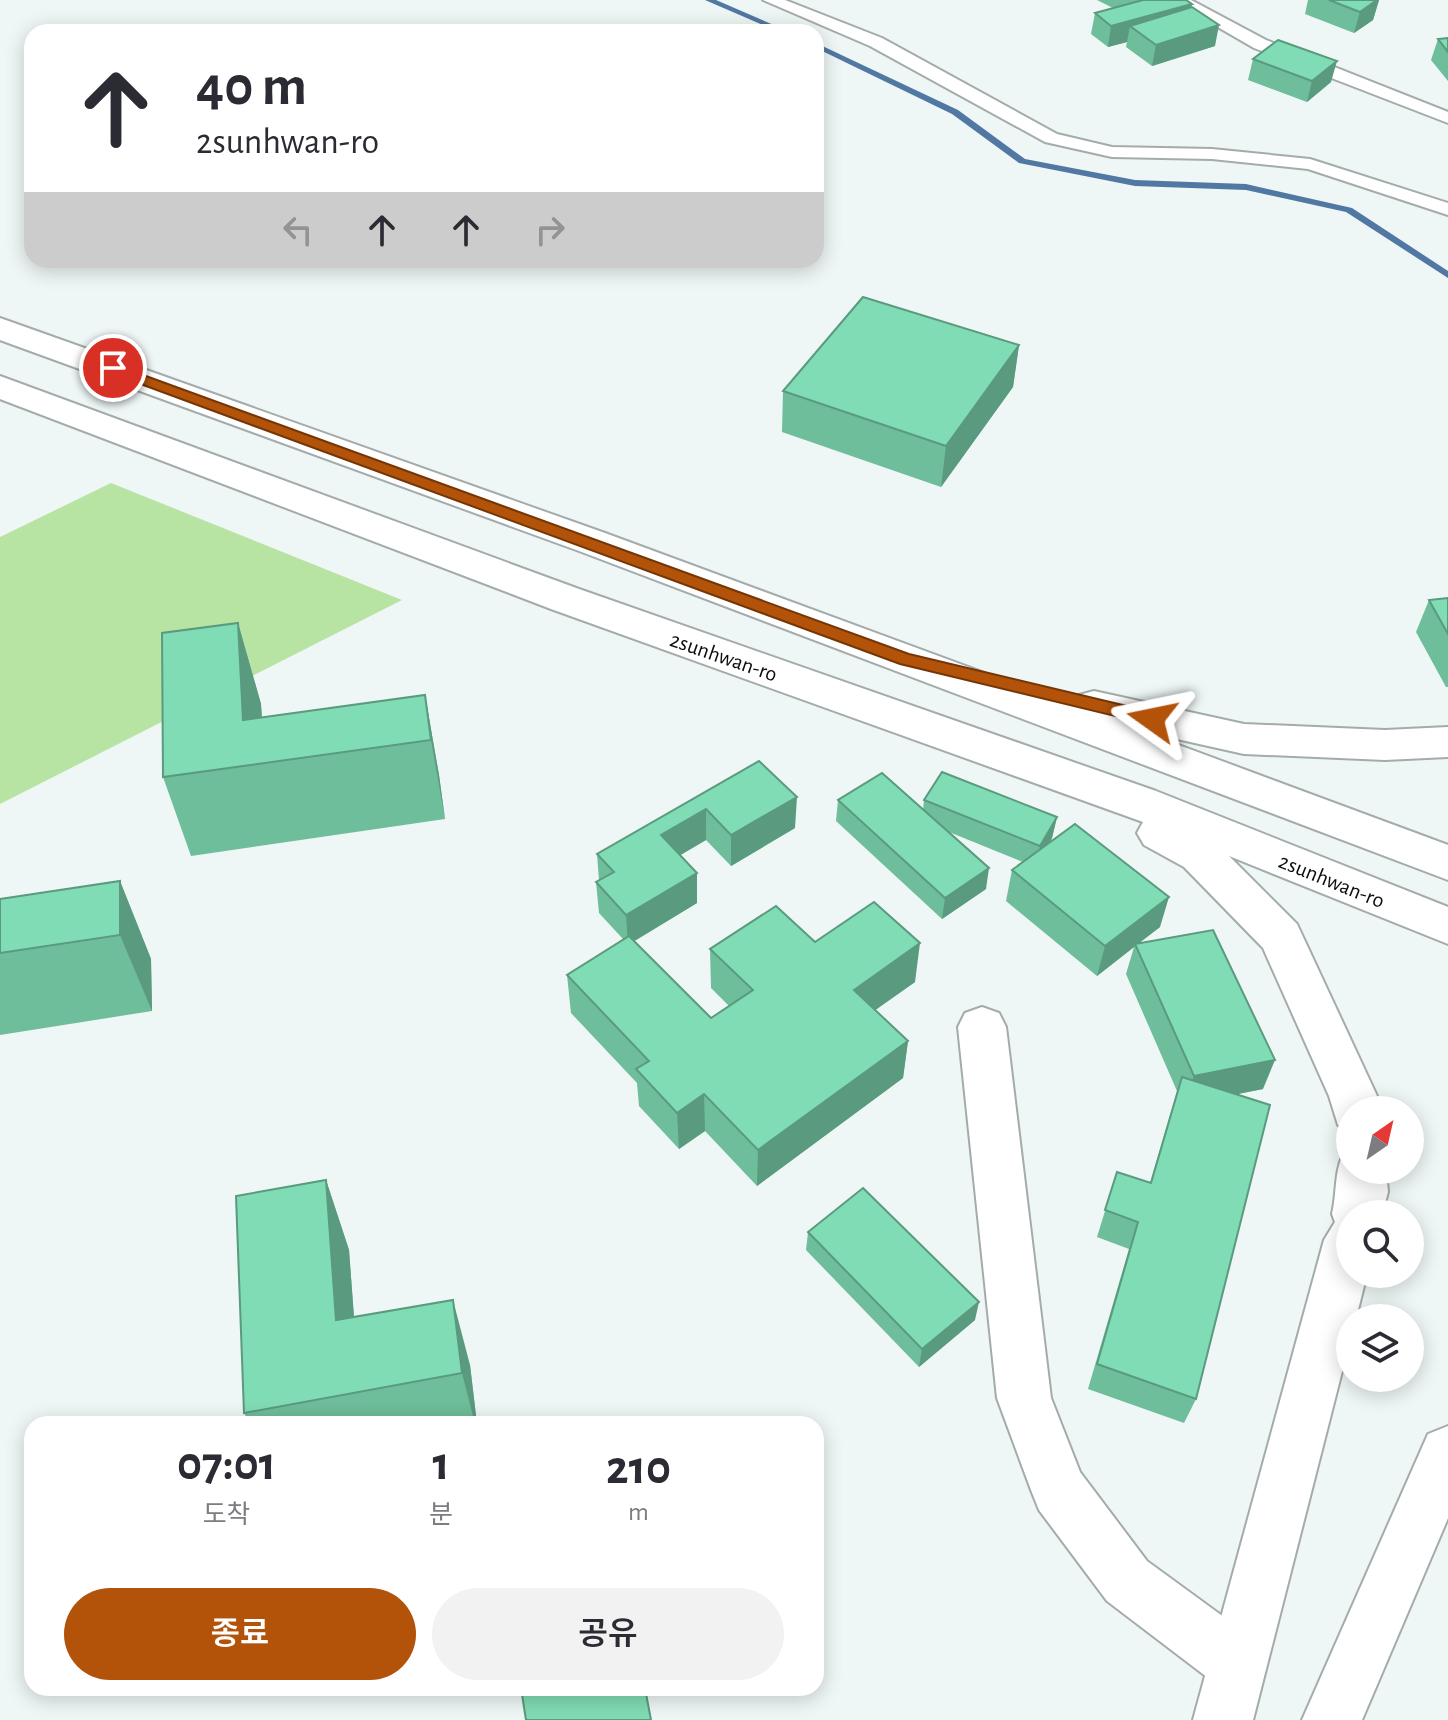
<!DOCTYPE html>
<html lang="ko">
<head>
<meta charset="utf-8">
<style>
	body { margin:0; font-family:"Alegreya Sans","Noto Sans KR",sans-serif; background:#f2f2f3; color:#2b2b33; height:100vh; display:flex; flex-direction:column; font-size:30px; white-space:nowrap }
	* { box-sizing:border-box; margin:0 }
	p { font-size:26px; color:#7c7c81 }
	.icon { flex:none; width:44px; height:44px; fill:none; stroke:currentColor; stroke-width:2; stroke-linecap:round; stroke-linejoin:round }
	.map { position:relative; flex:1; overflow:hidden }
	.drawer { position:absolute; left:24px; top:1416px; width:800px; height:280px; display:flex; flex-direction:column; background:#fff; border-radius:24px; box-shadow:0 4px 20px #0003 }
	.drawer>* { flex:none }
	.guide { position:absolute; left:24px; top:24px; width:800px; height:244px; border-radius:24px; box-shadow:0 4px 20px #0003; background:#fff; color:#2b2b33; overflow:hidden }
	.needle { width:52px; rotate:34deg }
	.tools { position:absolute; left:1336px; top:1096px; display:grid; gap:16px }
	.tools a { display:grid; place-items:center; width:88px; height:88px; border-radius:50%; background:#fff; box-shadow:0 4px 20px #0003; font-size:40px }
	.pin { position:absolute; display:grid; place-items:center; width:68px; height:68px; color:#fff; margin:-34px; border:4px solid #fff; border-radius:50%; box-shadow:0 2px 8px #0007 }
	.me { position:absolute; width:88px; margin:-44px; rotate:282deg; stroke-linejoin:round; filter:drop-shadow(0 0 6px #0008) }
	.turn { display:flex; align-items:center; gap:28px; height:168px; padding:0 40px; font-size:36px }
	.turn .icon { width:104px; height:104px; stroke-width:2.5 }
	.turn b { display:block; font-size:56px; line-height:68px }
	.lanes { display:flex; align-items:center; height:76px; padding:0 40px; background:#0003; justify-content:center; gap:40px; direction:ltr }
	.lanes .off { opacity:.35 }
	.eta { display:flex; justify-content:space-evenly; align-items:center; height:136px; text-align:center }
	.eta b { font-size:48px; font-weight:600; line-height:56px }
	.primary-button { display:flex; gap:16px; margin-top:auto; padding:16px 40px }
	.primary-button a { flex:1; height:92px; border-radius:48px; background:#b3530a; color:#fff; font-size:32px; font-weight:600; line-height:92px; text-align:center }
	.primary-button a+a { background:#f2f2f3; color:#2b2b33 }
	.map>svg:first-child { display:block }
</style>
</head>
<body>
<div class="map">
<svg width="1448" height="1720" viewBox="0 0 1448 1720">
	<rect width="100%" height="100%" fill="#eef6f6"/>
	<path fill="#b8e4a3" d="M111,483l291,117 -402,204v-267z"/>
	<g fill="none" stroke-linecap="round" stroke-linejoin="round">
		<path fill="#5178a2" fill-rule="evenodd" d="M705,0h11l74,32h-11z
			M816,43l142,67 67,49 110,21 111,4 106,24 96,63v7l-102,-66 -100,-22 -111,-4 -116,-23 -67,-49 -136,-66z"/>
		<defs>
			<path id="service" d="M763,0h22l97,38 175,96 55,13 100,2 98,10 138,44v12l-140,-46 -96,-10 -100,-2 -67,-15 -175,-96z
				M1171,0h20l75,40 182,72v11l-194,-75z"/>
			<path id="minor" d="M982,1007l17,6 7,14 45,371 29,74 67,89 111,81 9,21 -9,21 -21,9 -21,-9 -109,-83 -68,-91 -8,-20 -34,-92 -39,-371 7,-14z"/>
			<path id="tertiary" d="M0,318l605,215 469,173 5,-11 15,-4 150,33 141,6 63,-3v30l-63,3 -141,-6 -103,-23 307,114v35l-869,-329 -579,-211z
				M0,376l579,213 577,202 292,116v37l-219,-88 68,68 80,172 2,14h-29v19l-12,-4 -9,-29 -66,-148 -79,-81 -40,-22 -7,-12 6,-11 -592,-213 -551,-210z
				M1350,1152v18h36l2,22 -6,22h-32v60h17l-11,44h-6v22l-97,380h-60l131,-480 11,-18 -3,-8c5,-21 2,-40 11,-60z"/>
			<path id="secondary" d="M1448,1426v92l-86,202h-60l126,-286z"/>
		</defs>
		<use href="#service" stroke="#a4acab" stroke-width="4"/>
		<use href="#minor" stroke="#a4acab" stroke-width="4"/>
		<use href="#tertiary" stroke="#a4acab" stroke-width="4"/>
		<use href="#secondary" stroke="#a4acab" stroke-width="4"/>
		<use href="#service" fill="#fff" fill-rule="evenodd"/>
		<use href="#minor" fill="#fff" fill-rule="evenodd"/>
		<use href="#tertiary" fill="#fff" fill-rule="evenodd"/>
		<use href="#secondary" fill="#fff" fill-rule="evenodd"/>
	</g>
	<path fill="#6ebd9b" d="M1097,0h89l29,46 -63,20 -26,-19 1,-5 -19,5 -17,-13 4,-21 18,-5z
		M1308,0h71l-6,20 -19,13 -49,-19z
		M1448,38v43l-17,-21 7,-21z
		M1253,59l78,23 -24,20 -59,-22z
		M1019,345l-6,42 -72,100 -159,-55 1,-41z
		M1448,598v89h-2l-30,-55 13,-32z
		M238,623l23,81 1,13 163,-22 14,80 6,44 -254,37 -28,-79z
		M759,761l36,67 -64,38 -25,-26 -26,15 17,48 -63,38 77,77 18,-12 -18,-18 -1,-39 105,-7 100,40 -40,28 33,31 -5,37 -146,108 -52,-55 -26,18 -40,-43 -2,-23 -66,-70 -4,-38 56,-36 -24,-26 -3,-31 3,-2 -2,-26z
		M838,800l85,10 1,-10 133,17 -5,21 -2,5 110,84 -22,17 125,145 -26,5 -41,305 -12,24 -96,-34 41,-140 -32,-12 20,-65 33,11 27,-92 -51,-117 8,-27 -37,29 -91,-75 6,-31 11,-8 -74,-30 37,57 -44,30 -106,-98z
		M120,881l31,78 1,52 -152,24v-136z
		M326,1180l23,70 5,67 116,48 7,59h-227l-6,-11z
		M808,1232l167,88 -56,47 -113,-117z"/>
	<path fill="#5a9a7e" d="M1377,0h2l-6,20 -19,13 6,-21z
		M1192,4l-4,21 -58,1 -3,16 -19,5 3,-21z
		M1219,25l-4,21 -63,20 4,-21z
		M1337,61l-6,21 -24,20 5,-21z
		M1019,345l-6,42 -72,100 5,-41z
		M238,623l23,81 3,59 -21,-43z
		M425,695l14,80 6,44 -14,-79z
		M797,797l-2,31 -64,38v-31z
		M706,809v31l-44,26 -1,-31z
		M1057,817l-5,21 -16,29 4,-21z
		M989,868l-3,21 -44,30 3,-21z
		M697,873v30l-69,42 -2,-30z
		M120,881l31,78 1,52 -32,-76z
		M1169,897l-9,30 -25,19v-2l-1,3 -37,29 8,-30z
		M920,943l-5,39 -65,46 4,-38z
		M908,1041l-5,37 -146,108 1,-36z
		M1275,1060l-12,29 -80,16 11,-29z
		M704,1094l1,37 -26,18 -2,-36z
		M326,1180l23,70 10,135 -23,-65z
		M453,1300l17,65 7,59h-2l-13,-51z
		M979,1302l-4,18 -56,47 3,-18z"/>
	<path fill="#80dcb4" stroke="#5a9a7e" stroke-width="2" d="M1143,0h43l6,4 -81,22 -16,-13z
		M1329,0h48l-17,12z
		M1192,7l27,18 -63,20 -26,-19z
		M1448,38v14l-10,-13z
		M1278,40l59,21 -25,20 -59,-22z
		M863,297l156,48 -73,101 -163,-55z
		M1448,598v36l-19,-34z
		M238,623l5,97 182,-25 6,45 -268,37 -1,-144z
		M759,761l38,36 -66,38 -25,-26 -45,26 36,38 -71,42 -30,-33 18,-10 -17,-18z
		M942,772l115,45 -17,29 -116,-46z
		M882,773l107,95 -44,30 -107,-98z
		M1075,824l94,73 -64,49 -93,-76z
		M120,881v54l-120,18v-54z
		M874,902l46,41 -66,47 54,51 -150,109 -54,-56 -27,19 -41,-44 13,-8 -82,-86 62,-39 82,82 42,-28 -43,-41 66,-43 39,36z
		M1213,930l62,130 -81,16 -59,-132z
		M1182,1077l88,28 -74,294 -99,-35 41,-142 -33,-12 12,-38 34,11z
		M326,1180l10,140 117,-20 9,73 -218,40 -8,-217z
		M863,1188l116,114 -57,47 -114,-117z
		M521,1688h124l6,32h-125z"/>
	<path fill="#b3530a" stroke="#743606" stroke-width="2" d="M113,364l796,290 243,58 8,7 -8,6 -252,-61 -792,-292v-7z"/>
	<g text-anchor="middle" stroke-width="6" stroke-linejoin="round" paint-order="stroke">
		<g font-size="22" fill="#0b0d0d" stroke="#fff">
			<text transform="translate(724 656) rotate(19)" y="8">2sunhwan-ro</text>
			<text transform="translate(1332 880) rotate(22)" y="8">2sunhwan-ro</text>
		</g>
	</g>
</svg>
<div class="tools">
<a><svg class="needle" viewBox="-14 -14 28 28"><path d="M0-13l5 13h-10z" fill="#e53935"/><path d="M0 13l5-13h-10z" fill="#7c7c81"/></svg></a>
<a><svg class="icon" aria-label="search" viewBox="0 0 24 24"><circle cx="10" cy="10" r="6"/><path d="M15 15l6 6"/></svg></a>
<a><svg class="icon" aria-label="layers" viewBox="0 0 24 24"><path d="M12 4l9 5-9 5-9-5zM3 14l9 5 9-5"/></svg></a>
</div>
<div class="pin" style="left:113px;top:368px;background:#d93025"><svg class="icon" aria-label="arrive" viewBox="0 0 24 24"><path d="M6 21V4h12l-3 4 3 4H6"/></svg></div>
<svg class="me" style="left:1152px;top:719px" viewBox="-20 -20 40 40"><path d="M0-17L14 15 0 8-14 15z" fill="#b3530a" stroke="#fff" stroke-width="4"/></svg>
<div class="guide">
<div class="turn"><svg class="icon" aria-label="ahead" viewBox="0 0 24 24"><path d="M12 20V5M6 11l6-6 6 6"/></svg><div><b>40 m</b>2sunhwan-ro</div></div>
<div class="lanes"><svg class="icon off" aria-label="left" viewBox="0 0 24 24"><path d="M17 20v-9H6M10 6l-5 5 5 5"/></svg><svg class="icon" aria-label="ahead" viewBox="0 0 24 24"><path d="M12 20V5M6 11l6-6 6 6"/></svg><svg class="icon" aria-label="ahead" viewBox="0 0 24 24"><path d="M12 20V5M6 11l6-6 6 6"/></svg><svg class="icon off" aria-label="right" viewBox="0 0 24 24"><path d="M7 20v-9h11M14 6l5 5-5 5"/></svg></div>
</div>
<section class="drawer">
<div class="eta">
<div><b>07:01</b><p>도착</p></div>
<div><b>1</b><p>분</p></div>
<div><b>210</b><p>m</p></div>
</div>
<div class="primary-button"><a>종료</a><a>공유</a></div>
</section>
</div>
</body>
</html>
